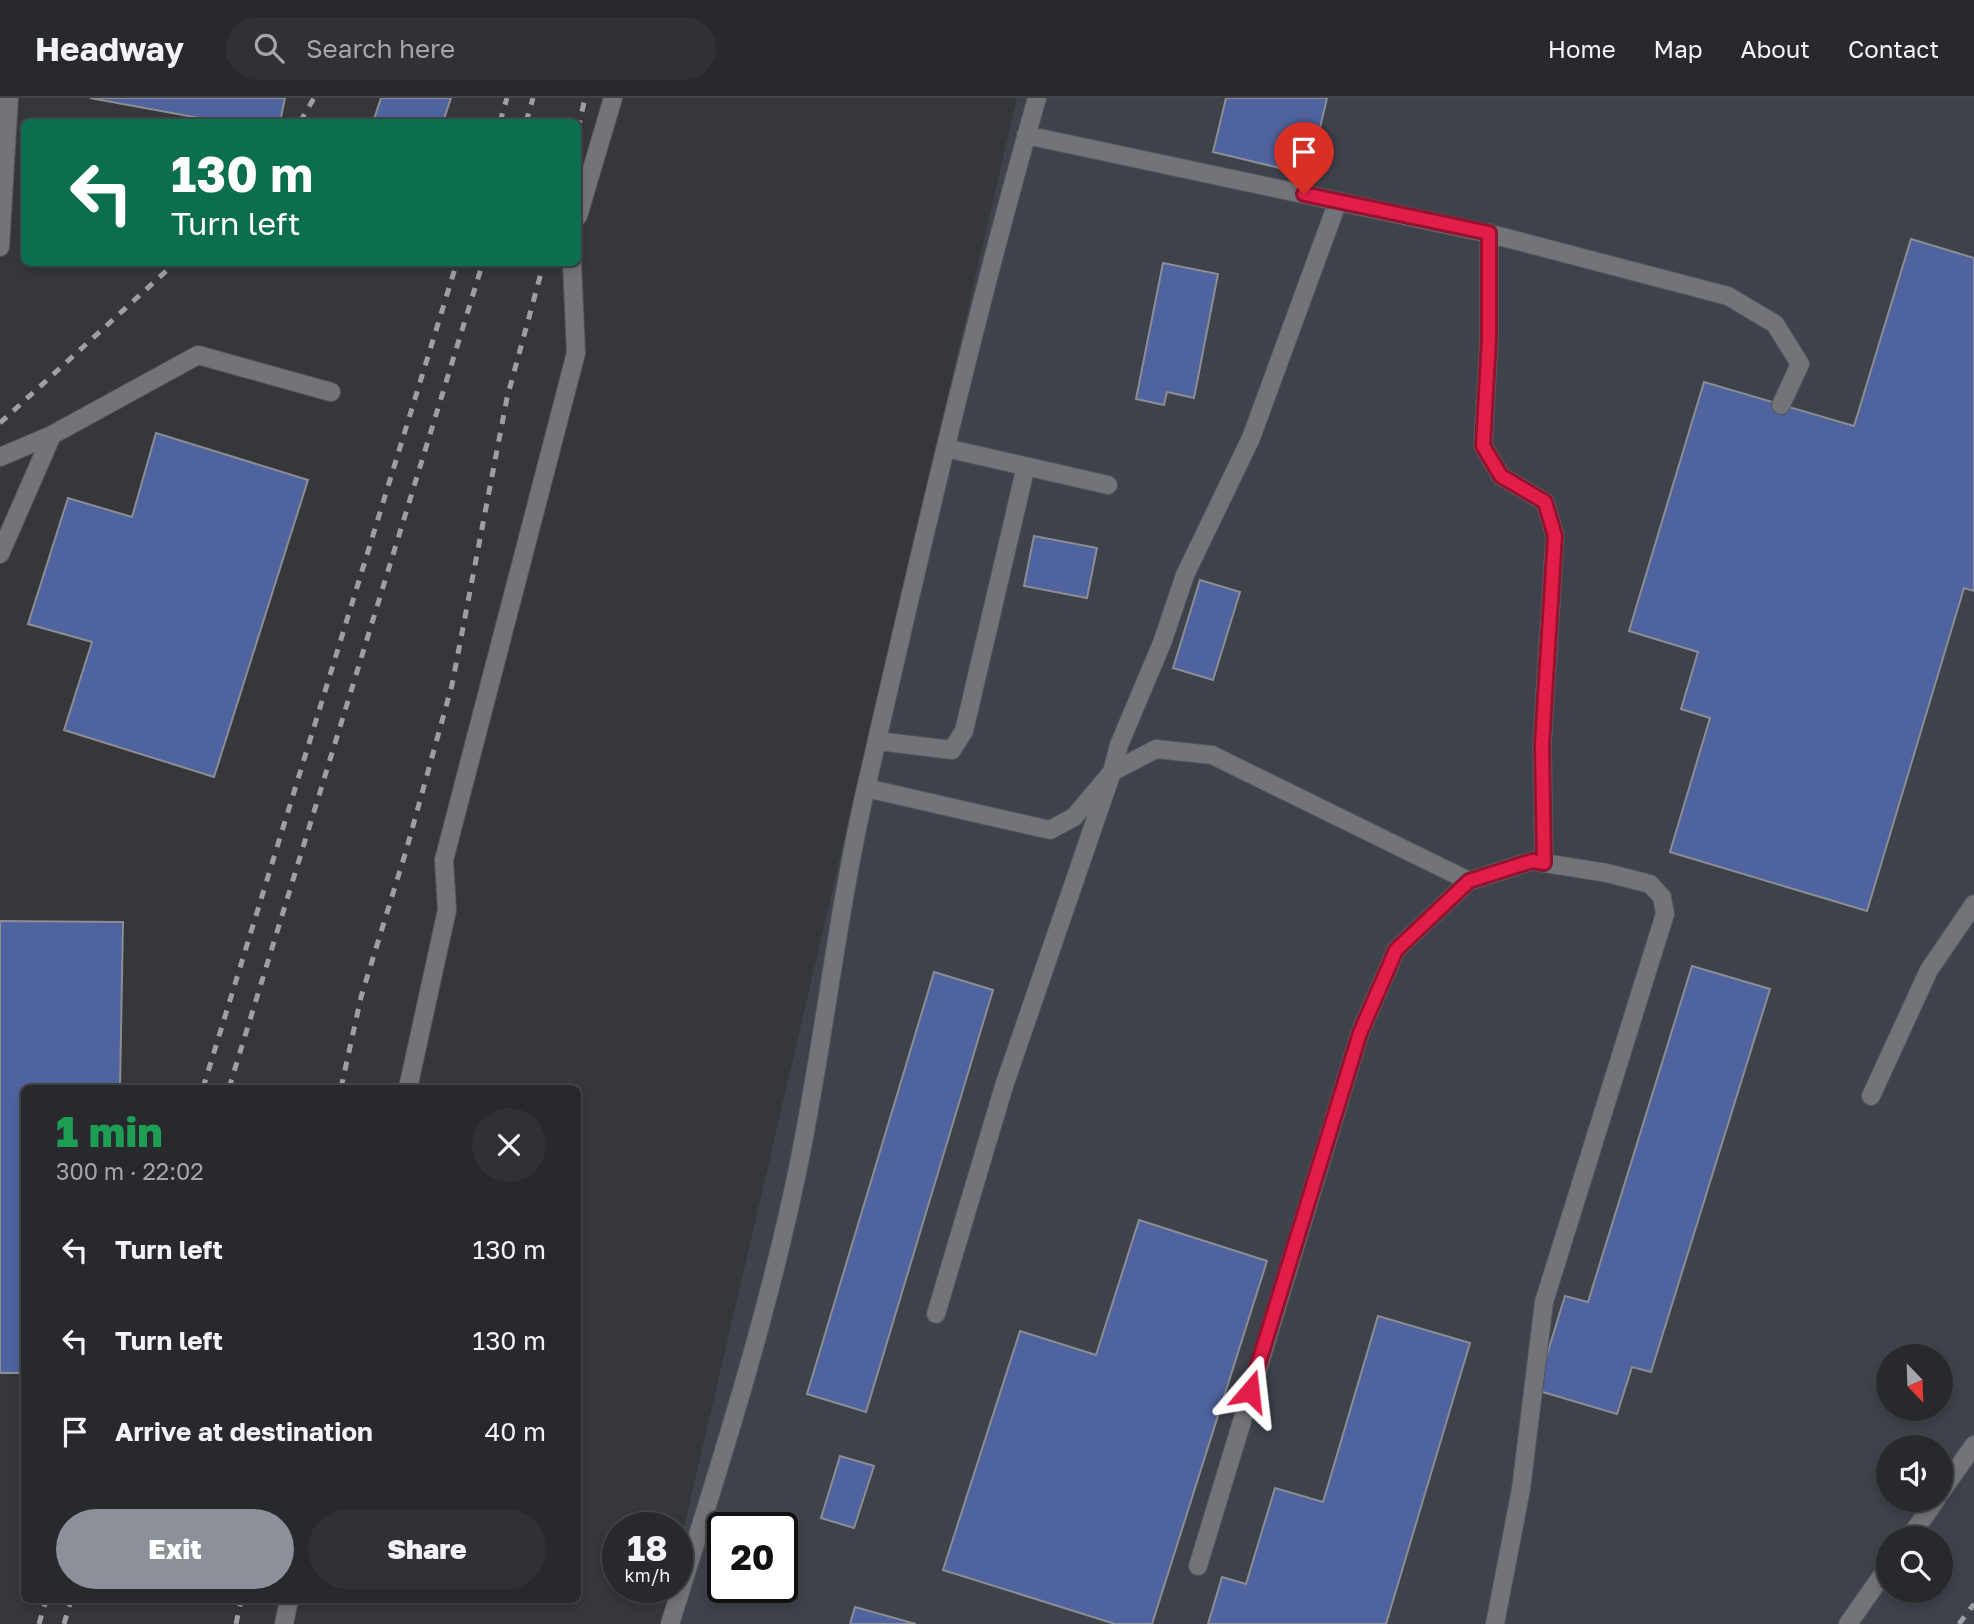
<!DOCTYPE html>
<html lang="en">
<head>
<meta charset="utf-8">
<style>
	body { margin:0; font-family:"Golos Text",sans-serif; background:#303134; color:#f1f3f6; height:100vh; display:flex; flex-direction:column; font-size:26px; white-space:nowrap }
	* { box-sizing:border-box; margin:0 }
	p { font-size:23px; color:#a5a6a9 }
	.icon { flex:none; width:38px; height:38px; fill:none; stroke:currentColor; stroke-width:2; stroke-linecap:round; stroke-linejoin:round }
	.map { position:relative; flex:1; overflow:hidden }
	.sheet { position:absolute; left:21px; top:987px; width:560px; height:518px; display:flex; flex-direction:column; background:#28292c; border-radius:10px; box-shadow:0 4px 10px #0003,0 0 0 2px #444548 }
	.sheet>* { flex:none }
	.top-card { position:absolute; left:21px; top:21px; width:560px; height:147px; border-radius:10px; box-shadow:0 4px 10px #0003,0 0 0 2px #444548; background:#0b6e4f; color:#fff; overflow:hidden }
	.needle { width:46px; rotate:157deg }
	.fabs { position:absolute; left:1876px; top:1246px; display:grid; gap:14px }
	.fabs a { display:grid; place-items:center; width:77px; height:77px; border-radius:50%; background:#28292c; box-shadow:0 4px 10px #0003,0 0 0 2px #444548; font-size:35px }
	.speed { position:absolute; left:602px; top:1414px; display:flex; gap:14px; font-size:35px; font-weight:700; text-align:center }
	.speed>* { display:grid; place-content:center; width:91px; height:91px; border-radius:50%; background:#28292c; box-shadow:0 4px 10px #0003,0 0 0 2px #444548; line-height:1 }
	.speed small { font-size:18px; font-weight:400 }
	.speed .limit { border:4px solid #111; border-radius:10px; background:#fff; color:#111 }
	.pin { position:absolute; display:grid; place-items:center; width:60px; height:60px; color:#fff; margin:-72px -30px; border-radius:50% 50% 50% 0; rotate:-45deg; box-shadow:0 0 7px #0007 }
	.pin .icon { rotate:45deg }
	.me { position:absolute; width:77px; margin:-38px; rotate:17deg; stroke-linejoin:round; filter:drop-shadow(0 0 5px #0008) }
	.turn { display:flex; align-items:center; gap:24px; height:147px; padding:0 35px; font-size:32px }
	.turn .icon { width:91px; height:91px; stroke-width:2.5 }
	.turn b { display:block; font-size:49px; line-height:60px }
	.round { display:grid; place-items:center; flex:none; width:74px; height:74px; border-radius:37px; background:#303134 }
	.summary { display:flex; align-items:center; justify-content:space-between; height:119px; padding:0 35px }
	h1 { font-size:42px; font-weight:800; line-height:52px; color:#1e9e55 }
	.action { display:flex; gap:14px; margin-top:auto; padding:14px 35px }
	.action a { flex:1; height:80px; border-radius:42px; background:#8c9099; color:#fff; font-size:28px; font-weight:800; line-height:80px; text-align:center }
	.action a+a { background:#303134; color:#f1f3f6 }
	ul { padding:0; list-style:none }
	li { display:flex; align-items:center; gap:21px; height:91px; padding:0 35px }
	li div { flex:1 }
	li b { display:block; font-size:26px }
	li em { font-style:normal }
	header { display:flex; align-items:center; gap:42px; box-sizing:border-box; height:98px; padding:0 35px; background:#28292c; border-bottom:2px solid #444548 }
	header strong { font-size:33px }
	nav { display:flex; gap:38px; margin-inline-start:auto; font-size:24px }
	.search { width:490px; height:63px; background:#303134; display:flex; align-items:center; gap:18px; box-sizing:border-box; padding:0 24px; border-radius:38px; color:#a5a6a9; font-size:26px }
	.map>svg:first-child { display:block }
</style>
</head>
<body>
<header>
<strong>Headway</strong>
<div class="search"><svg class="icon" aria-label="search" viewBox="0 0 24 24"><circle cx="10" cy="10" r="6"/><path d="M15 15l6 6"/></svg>Search here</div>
<nav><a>Home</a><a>Map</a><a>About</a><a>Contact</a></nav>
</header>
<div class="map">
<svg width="1974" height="1526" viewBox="0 0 1974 1526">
	<rect width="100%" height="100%" fill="#35373b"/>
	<path fill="#3e424b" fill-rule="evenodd" d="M1017,0h957v1526h-1313l9,-37h7v-30zM1888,1258h53v53h-53zM1888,1349h53v53h-53zM723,1430h59v59h-59zM1888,1440h53v53h-53z"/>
	<path fill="#4f639e" stroke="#8c8d92" stroke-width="2" d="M90,0h195l-5,24h-59z
		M381,0h70l-8,24h-70z
		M1226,0h101l-18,77 -96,-23z
		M1911,141l63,19v333l-10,-3 -97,323 -197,-59 40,-134 -29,-9 17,-57 -69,-21 75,-249 150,44z
		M1163,165l55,11 -24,124 -27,-6 -3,13 -28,-6z
		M156,335l152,47 -94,297 -150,-47 28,-88 -64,-18 40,-126 64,19z
		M1034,438l63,12 -10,50 -63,-12z
		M1200,482l40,12 -27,88 -40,-12z
		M0,823l123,1 -3,166h-96l-4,285h-20z
		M1692,868l78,23 -119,383 -19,-5 -15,47 -81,-24 29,-94 23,6z
		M934,874l59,18 -127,422 -59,-18z
		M1139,1122l128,41 -115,363h-37l-172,-54 77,-239 76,24z
		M1378,1218l92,27 -84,281h-178l14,-47 24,7 29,-96 48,14z
		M840,1358l34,10 -20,62 -33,-10z
		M855,1509l61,17h-66z"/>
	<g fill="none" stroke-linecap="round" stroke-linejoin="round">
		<defs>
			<path id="lane" d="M1026,37l469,100 233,61 47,28 25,40 -19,41
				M578,118l35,-118
				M1489,135v106l-6,107 18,30 44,26 10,34 -13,208 2,119
				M0,149l9,-149
				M946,350l162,37
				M0,359l52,-22 146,-80 133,37
				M0,456l52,-119
				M878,643l74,9 12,-19 62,-265
				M866,690l184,42 24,-13 38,-45 44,-23 56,6 257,126
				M408,990l39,-178 -3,-50 132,-507 -4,-91
				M1871,998l58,-126 45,-66
				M936,1216l68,-228 108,-314 7,-27 43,-102 23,-68 66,-137 87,-237
				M1941,1394l33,-47
				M1909,1440l27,-38
				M1198,1468l162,-533 36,-83 73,-69 63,-20 75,12 43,11 12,13 3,17 -121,388 -23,187 -26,135
				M284,1526l5,-24
				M670,1526c47,-150 96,-301 128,-456 26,-126 39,-255 68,-380 53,-231 106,-462 171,-690
				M1848,1526l40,-57"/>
		</defs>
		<use href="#lane" stroke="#535458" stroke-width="20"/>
		<use href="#lane" stroke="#727479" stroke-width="18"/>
		<path stroke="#9e9fa2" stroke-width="5" stroke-dasharray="9 9" stroke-linecap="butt" d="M300,24l14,-24
			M500,24l7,-24
			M526,24l7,-24
			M578,31l7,-31
			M0,325l176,-161
			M203,990l254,-826
			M229,990l254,-826
			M341,990l20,-91 45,-146 46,-166 55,-287 37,-136
			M39,1526l7,-24
			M64,1526l7,-24
			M236,1526l5,-24
			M1959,1526l15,-20"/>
	</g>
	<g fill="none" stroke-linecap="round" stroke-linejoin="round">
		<defs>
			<path id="route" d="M1250,1293l110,-358 36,-83 73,-69 63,-20 12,2 -2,-119 13,-208 -10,-34 -44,-26 -18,-30 6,-107v-106l-185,-39"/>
		</defs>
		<use href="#route" stroke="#92132f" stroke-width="18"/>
		<use href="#route" stroke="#e11d48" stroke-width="12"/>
	</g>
</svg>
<div class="fabs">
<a><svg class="needle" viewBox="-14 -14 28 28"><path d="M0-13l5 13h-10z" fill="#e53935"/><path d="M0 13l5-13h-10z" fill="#a5a6a9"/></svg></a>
<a><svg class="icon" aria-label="sound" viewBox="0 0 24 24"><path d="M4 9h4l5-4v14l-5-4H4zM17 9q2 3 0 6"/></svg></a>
<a><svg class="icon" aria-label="search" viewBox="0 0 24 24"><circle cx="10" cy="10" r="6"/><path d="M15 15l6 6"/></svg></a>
</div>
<div class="speed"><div>18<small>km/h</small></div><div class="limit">20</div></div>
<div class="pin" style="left:1304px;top:96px;background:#d93025"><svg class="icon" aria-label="arrive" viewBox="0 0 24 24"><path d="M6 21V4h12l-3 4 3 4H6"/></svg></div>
<svg class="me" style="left:1250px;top:1293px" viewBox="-20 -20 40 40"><path d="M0-17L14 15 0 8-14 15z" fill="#e11d48" stroke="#fff" stroke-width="4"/></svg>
<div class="top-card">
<div class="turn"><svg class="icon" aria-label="left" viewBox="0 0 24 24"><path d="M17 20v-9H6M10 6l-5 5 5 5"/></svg><div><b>130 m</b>Turn left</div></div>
</div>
<section class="sheet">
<div class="summary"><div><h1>1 min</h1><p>300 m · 22:02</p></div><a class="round"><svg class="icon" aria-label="close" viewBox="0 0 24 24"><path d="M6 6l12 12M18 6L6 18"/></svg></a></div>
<ul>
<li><svg class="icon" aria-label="left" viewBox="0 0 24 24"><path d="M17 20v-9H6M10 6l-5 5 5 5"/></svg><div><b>Turn left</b></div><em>130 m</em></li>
<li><svg class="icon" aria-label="left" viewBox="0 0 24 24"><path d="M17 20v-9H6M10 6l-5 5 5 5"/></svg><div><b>Turn left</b></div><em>130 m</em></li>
<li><svg class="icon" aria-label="arrive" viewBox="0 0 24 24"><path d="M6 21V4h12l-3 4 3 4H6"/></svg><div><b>Arrive at destination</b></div><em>40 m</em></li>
</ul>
<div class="action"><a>Exit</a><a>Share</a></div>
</section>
</div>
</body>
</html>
